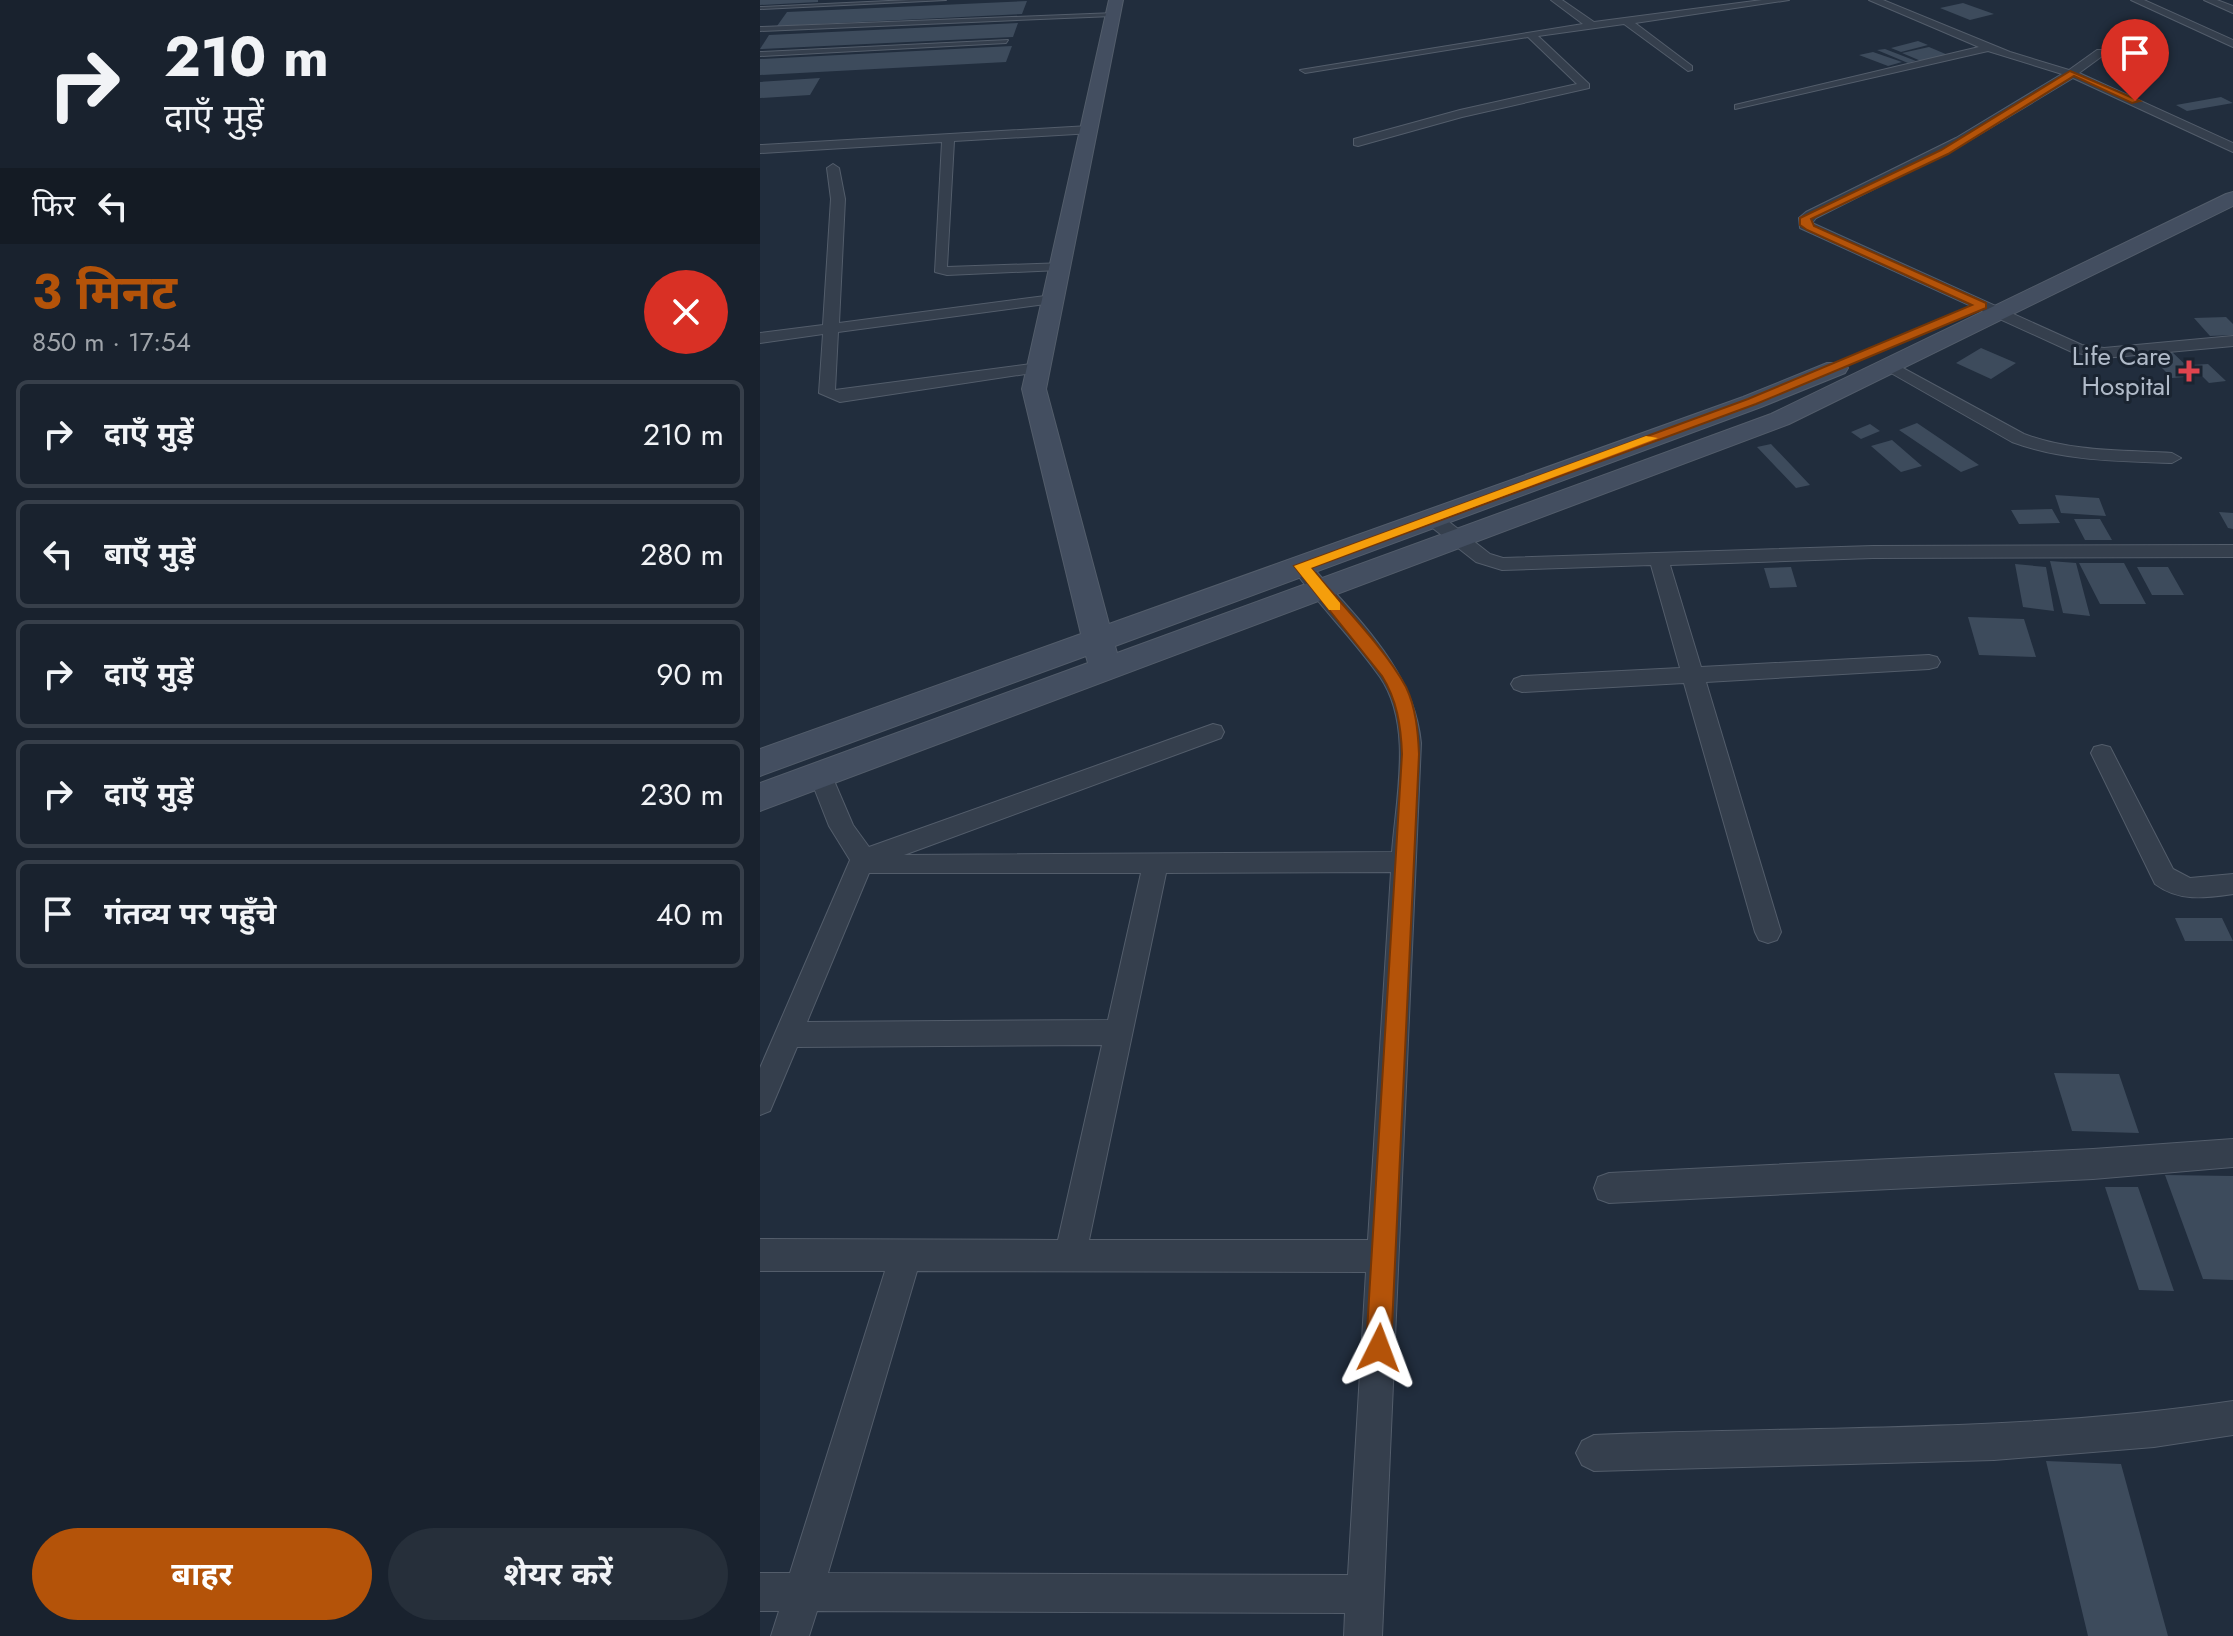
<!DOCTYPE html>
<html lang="hi">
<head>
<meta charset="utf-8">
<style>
	body { margin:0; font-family:Jost,"Noto Sans Devanagari",sans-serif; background:#262f3a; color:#f1f3f6; height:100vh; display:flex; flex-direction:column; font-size:30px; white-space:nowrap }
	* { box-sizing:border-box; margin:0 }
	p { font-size:26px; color:#9fa4aa }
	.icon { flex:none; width:44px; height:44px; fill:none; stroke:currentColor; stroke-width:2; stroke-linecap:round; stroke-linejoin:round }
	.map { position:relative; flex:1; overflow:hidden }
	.details { display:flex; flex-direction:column; background:#19222e; width:760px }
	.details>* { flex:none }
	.guide { background:#19222e; color:#f1f3f6; overflow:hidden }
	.pin { position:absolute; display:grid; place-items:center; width:68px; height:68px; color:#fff; margin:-82px -34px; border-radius:50% 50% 50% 0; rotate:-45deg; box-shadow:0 0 8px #0007 }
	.pin .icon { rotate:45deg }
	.me { position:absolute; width:88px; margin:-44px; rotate:3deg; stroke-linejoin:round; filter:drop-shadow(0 0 6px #0008) }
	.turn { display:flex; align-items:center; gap:28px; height:168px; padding:0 32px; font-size:36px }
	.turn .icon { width:104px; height:104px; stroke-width:2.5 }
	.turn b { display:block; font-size:56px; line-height:68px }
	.then { display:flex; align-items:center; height:76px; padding:0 32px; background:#0003; gap:16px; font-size:30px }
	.round { display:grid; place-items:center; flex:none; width:84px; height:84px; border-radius:42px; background:#262f3a }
	.overview { display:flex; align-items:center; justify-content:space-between; height:136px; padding:0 32px }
	h1 { font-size:48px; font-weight:700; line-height:60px; color:#b45309 }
	.cta { display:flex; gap:16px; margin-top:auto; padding:16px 32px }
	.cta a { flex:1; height:92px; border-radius:48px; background:#b45309; color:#fff; font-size:32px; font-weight:700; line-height:92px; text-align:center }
	.cta a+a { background:#262f3a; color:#f1f3f6 }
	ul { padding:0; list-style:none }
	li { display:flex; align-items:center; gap:24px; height:108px; margin:0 16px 12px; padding:0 16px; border:4px solid #373f4a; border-radius:12px }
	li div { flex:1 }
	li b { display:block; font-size:30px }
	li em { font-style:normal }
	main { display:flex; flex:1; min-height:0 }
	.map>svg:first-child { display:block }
</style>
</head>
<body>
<main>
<section class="details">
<div class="guide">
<div class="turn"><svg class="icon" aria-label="right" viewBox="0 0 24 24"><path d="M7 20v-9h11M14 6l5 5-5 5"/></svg><div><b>210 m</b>दाएँ मुड़ें</div></div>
<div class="then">फिर<svg class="icon" aria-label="left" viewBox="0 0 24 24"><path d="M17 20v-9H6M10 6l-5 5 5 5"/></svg></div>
</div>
<div class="overview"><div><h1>3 मिनट</h1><p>850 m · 17:54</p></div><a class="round" style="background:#d93025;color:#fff"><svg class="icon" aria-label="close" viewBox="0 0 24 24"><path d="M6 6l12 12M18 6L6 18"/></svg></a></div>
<ul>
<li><svg class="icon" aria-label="right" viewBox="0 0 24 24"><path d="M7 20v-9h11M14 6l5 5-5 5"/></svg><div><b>दाएँ मुड़ें</b></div><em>210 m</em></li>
<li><svg class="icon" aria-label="left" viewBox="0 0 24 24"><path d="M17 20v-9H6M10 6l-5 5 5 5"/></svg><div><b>बाएँ मुड़ें</b></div><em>280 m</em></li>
<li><svg class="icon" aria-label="right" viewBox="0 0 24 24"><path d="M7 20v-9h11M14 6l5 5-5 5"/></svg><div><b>दाएँ मुड़ें</b></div><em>90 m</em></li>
<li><svg class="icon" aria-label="right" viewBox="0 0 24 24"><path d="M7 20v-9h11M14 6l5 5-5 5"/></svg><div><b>दाएँ मुड़ें</b></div><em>230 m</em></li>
<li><svg class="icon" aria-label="arrive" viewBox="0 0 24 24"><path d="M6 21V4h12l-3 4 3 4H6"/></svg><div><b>गंतव्य पर पहुँचे</b></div><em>40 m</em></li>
</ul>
<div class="cta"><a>बाहर</a><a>शेयर करें</a></div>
</section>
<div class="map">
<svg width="1473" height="1636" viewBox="0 0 1473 1636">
	<rect width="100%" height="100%" fill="#212d3d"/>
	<path fill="#3d4b5c" d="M0,0h58v2l-58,3z
		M267,1l-5,13 -245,12 10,-14z
		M1203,3l31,11 -24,6 -30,-12z
		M258,23l-5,14 -253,12 9,-14z
		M1158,41l10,4 -27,7 -10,-4z
		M252,46l-6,16 -246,13v-16z
		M1169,47l19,8 -27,6 -19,-8z
		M1125,49l31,12 -8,2 -31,-13z
		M1113,52l29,10 -14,4 -29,-11z
		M60,78l-10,17 -50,3v-16z
		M1461,97l12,6 -46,8 -11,-6z
		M1466,317l7,7v11l-23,1 -16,-18z
		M1221,348l35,15 -25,16 -35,-16z
		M1409,349l28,27 -25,2 -27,-27z
		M1448,364l18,17 -17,2 -18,-18z
		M1157,423l62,42 -18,7 -62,-42z
		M1110,424l10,7 -19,8 -10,-7z
		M1132,440l30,26 -21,6 -30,-26z
		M1011,444l39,41 -14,3 -39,-41z
		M1295,495l44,3 7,18 -45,-3z
		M1292,509l8,14 -41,1 -8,-14z
		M1459,512l14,1v16l-5,-1z
		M1314,519h26l12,21h-27z
		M1290,561l26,2 14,53 -27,-3z
		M1319,563h45l22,41h-46z
		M1255,564l31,3 8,44 -31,-4z
		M1031,567l6,20 -27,1 -6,-20z
		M1377,567h31l16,28h-32z
		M1208,617l56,2 12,38 -57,-2z
		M1415,918h47l11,23h-48z
		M1294,1073l65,1 20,59 -67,-2z
		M1405,1175l68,1v104l-30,-1z
		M1345,1187h33l36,104 -35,-1z
		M1286,1461l75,3 47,172h-80z"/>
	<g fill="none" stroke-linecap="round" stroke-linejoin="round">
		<defs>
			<path id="lane" d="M150,0h36l-186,9v-2z
				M355,13l-2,3 -353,15v-4z
				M248,40l-2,3 -246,13v-4z"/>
			<path id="street" d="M791,0h11l32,22 168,-22h27l-154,23 57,43v4l-4,1 -64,-47 -86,12 51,48v4l-127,29 -104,29 -4,-1v-6l106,-29 117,-26 -49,-47 -223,36 -5,-3 283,-46z
				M1109,0h14l127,52 59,18 28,-20h8v4l-26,19 154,70v9l-160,-74 -108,65 -149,75 -4,5 270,122 22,3 129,-12v10l-129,12 -32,-6 -272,-124 -1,-10 7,-6 150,-74 106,-64 -74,-23 -253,58v-4l244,-58z
				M1371,0h13l89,40v7z
				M1444,0h13l16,6v7z
				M329,126l4,1v6l-139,8 -7,126 118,-4v6l-5,1 -113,5 -12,-3 7,-130 -182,11v-8z
				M73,164l6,4 6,31 -6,124 214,-28 7,4 -7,4 -215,29 -3,58 204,-27 6,2v6l-205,31 -21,-9 4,-59 -63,9v-10l63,-8 8,-126 -4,-31z
				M1130,361l134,73c48,18 98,16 148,19l9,5 -9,5c-55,-2 -108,-2 -160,-21l-128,-73v-6z
				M672,512l7,2 51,40 13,4 370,-12 360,-1v12l-360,1 -203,7 31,102 228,-12 8,2 3,5 -3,5 -8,2 -223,13 75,250 -4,8 -9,3 -9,-3 -4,-8 -71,-249 -162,9 -8,-3 -3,-5 3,-5 8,-3 158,-8 -29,-103 -149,5 -26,-8 -51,-40 -2,-4 2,-4z
				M541,560l7,2c46,54 106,106 113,181l-39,893h-38l1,-23 -528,-2 -8,25h-38l8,-25h-19v-38h30l95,-302h-125v-32l298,1 44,-195 -305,2 -27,64 -10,4v-47l90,-208 -21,-34 -20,-51 4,-6 8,-3 8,3 24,56 16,22 344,-123 8,2 3,6 -3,6 -317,117 488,-3c4,-54 21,-127 -12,-175 -27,-39 -62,-72 -89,-111zM631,872l-23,368h-279l77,-367zM109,873h272l-33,147 -301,2zM157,1271l449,1 -18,303 -520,-2z
				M1342,745l8,2 63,122 17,9 43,-4v20c-28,4 -54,8 -78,-10l-64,-131 3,-6z
				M1473,1139v28l-140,12 -484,24 -11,-4 -4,-11 4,-11 11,-4 484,-24z
				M1473,1401v34l-79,12 -160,13 -400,11 -12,-6 -6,-12 6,-12 12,-6c214,-9 427,-2 639,-34z"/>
			<path id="secondary" d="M349,0h14l-77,389 63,235 634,-227 84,-34h18l3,5 -3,5 -84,34 -646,239 2,7 654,-239 455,-220 7,-2v14l-444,218 -1029,387v-28l328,-120 -2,-7 -326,120v-27l321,-115 -59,-245z"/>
		</defs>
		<use href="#lane" stroke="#535d6b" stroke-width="2"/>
		<use href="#street" stroke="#535d6b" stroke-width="2"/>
		<use href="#secondary" stroke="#535d6b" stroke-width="2"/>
		<use href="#lane" fill="#353f4d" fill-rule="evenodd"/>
		<use href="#street" fill="#353f4d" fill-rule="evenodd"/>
		<use href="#secondary" fill="#434e60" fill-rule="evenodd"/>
	</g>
	<path fill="#b45309" stroke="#753606" stroke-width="2" d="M1310,71l70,30 -8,2 -58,-27 -126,78 -137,65 3,7 172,77v5l-230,96 -445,164c29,35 74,80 95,119 10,21 12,45 13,67l-28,594 -3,9 -9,4 -9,-4 -4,-9 36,-594c-1,-28 -5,-54 -20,-78l-88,-110 454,-167 224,-94 -165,-75 -7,-5v-7l141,-68z"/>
	<path fill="#f59e0b" d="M886,436l12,2 -347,130 29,35v7h-11l-35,-44z"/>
	<path fill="#e0444e" stroke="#1a2431" stroke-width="3" d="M1425 359h8v8h8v8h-8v8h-8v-8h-8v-8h8z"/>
	<g text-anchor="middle" stroke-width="6" stroke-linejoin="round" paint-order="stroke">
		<g font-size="26" fill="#b0bac8" stroke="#1a2431" text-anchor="end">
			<text x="1411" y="365">Life Care<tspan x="1411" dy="30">Hospital</tspan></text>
		</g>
	</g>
</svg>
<div class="pin" style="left:1375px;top:101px;background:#d93025"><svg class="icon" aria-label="arrive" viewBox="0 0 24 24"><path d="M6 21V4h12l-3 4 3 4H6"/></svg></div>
<svg class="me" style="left:619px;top:1348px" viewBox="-20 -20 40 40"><path d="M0-17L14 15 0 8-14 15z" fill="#b45309" stroke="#fff" stroke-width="4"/></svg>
</div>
</main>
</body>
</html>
